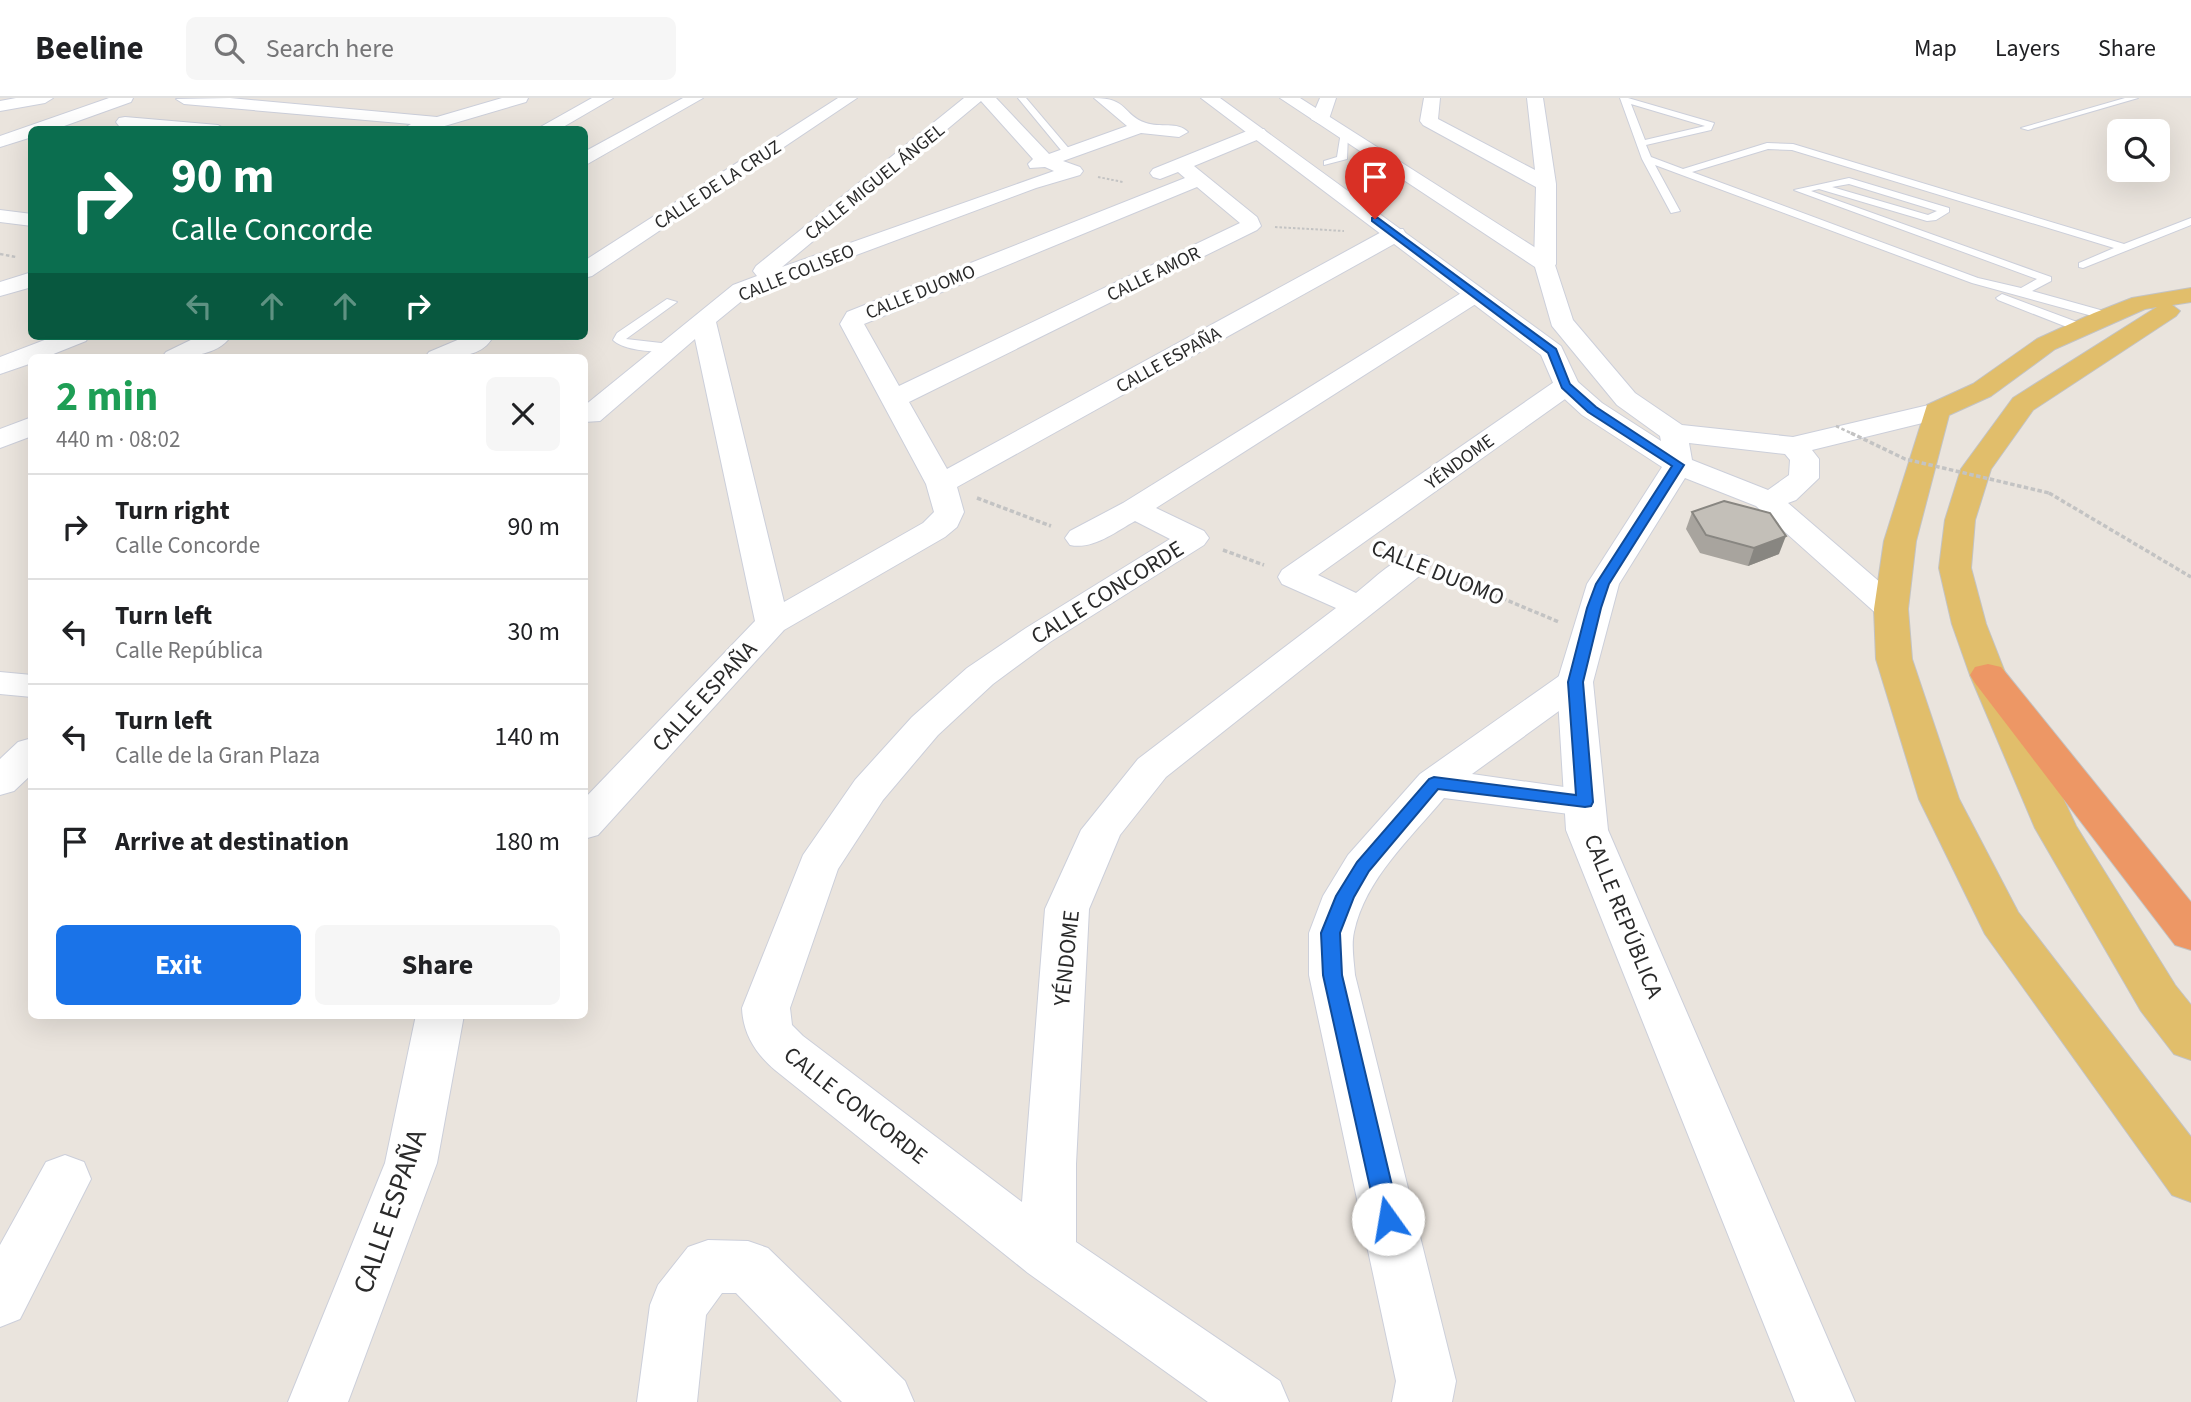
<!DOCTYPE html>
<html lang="en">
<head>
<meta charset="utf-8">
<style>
	body { margin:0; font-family:"Source Sans 3",sans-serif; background:#f6f6f6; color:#202124; height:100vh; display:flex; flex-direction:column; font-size:26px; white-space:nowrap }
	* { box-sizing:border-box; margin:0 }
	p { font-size:23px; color:#757577 }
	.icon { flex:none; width:38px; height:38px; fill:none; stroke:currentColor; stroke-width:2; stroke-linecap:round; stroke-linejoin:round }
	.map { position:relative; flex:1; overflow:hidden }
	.side { position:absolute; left:28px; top:256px; width:560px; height:665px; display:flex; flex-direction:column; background:#fff; border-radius:10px; box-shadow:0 7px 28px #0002 }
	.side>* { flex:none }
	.guide { position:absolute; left:28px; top:28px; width:560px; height:214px; border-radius:10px; box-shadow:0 7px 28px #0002; background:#0b6e4f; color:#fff; overflow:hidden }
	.fabs { position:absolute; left:2107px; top:21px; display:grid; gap:14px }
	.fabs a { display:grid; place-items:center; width:63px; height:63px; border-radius:10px; background:#fff; box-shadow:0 7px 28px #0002; font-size:35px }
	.pin { position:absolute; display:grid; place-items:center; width:60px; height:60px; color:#fff; margin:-72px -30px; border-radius:50% 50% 50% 0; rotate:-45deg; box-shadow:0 0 7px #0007 }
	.pin .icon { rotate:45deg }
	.me { position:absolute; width:77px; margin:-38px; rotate:347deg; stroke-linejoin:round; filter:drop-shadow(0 0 5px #0008) }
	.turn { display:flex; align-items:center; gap:24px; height:147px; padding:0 28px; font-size:32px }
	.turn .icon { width:91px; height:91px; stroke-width:2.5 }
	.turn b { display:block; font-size:49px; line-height:60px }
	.lanes { display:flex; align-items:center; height:66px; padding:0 28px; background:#0003; justify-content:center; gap:35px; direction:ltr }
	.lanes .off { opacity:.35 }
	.round { display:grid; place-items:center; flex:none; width:74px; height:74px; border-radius:10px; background:#f6f6f6 }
	.headline { display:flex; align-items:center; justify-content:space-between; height:119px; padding:0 28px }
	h1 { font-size:42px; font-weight:700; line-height:52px; color:#1e9e55 }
	.action { display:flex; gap:14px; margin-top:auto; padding:14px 28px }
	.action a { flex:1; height:80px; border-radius:10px; background:#1a73e8; color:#fff; font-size:28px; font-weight:700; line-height:80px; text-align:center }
	.action a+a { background:#f6f6f6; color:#202124 }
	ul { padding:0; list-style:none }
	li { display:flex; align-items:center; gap:21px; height:105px; padding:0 28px; border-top:2px solid #e0e0e0 }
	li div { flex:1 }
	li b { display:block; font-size:26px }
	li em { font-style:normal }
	header { display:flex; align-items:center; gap:42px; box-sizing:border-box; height:98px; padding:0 35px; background:#fff; border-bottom:2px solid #e0e0e0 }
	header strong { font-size:33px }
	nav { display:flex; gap:38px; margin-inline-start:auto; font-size:24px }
	.search { width:490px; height:63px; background:#f6f6f6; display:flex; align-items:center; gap:18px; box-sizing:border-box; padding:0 24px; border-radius:10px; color:#757577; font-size:26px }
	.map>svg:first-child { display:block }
</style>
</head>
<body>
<header>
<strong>Beeline</strong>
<div class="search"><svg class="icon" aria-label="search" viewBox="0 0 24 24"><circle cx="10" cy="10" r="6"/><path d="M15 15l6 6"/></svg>Search here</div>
<nav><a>Map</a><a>Layers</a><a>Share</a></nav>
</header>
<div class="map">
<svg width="2191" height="1304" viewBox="0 0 2191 1304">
	<rect width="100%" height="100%" fill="#eae4dd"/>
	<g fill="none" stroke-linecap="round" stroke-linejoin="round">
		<defs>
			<path id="lane" d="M1018,0h8l45,53v4h-6z
				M1620,0h8l86,25 -3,7 -65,15 5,12 32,12 84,-26 26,1 331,100 67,-26v7l-108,43 -4,-1v-4l35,-15 -322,-98 -24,-1 -76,23 286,106 43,10 16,-9 -243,-89 55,-12 100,30v4l-13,8 -9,1 -108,-32 -8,2 240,86v4l-19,10 79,22 2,3 -6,4 -135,-37 -317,-118 25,46 -9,2 -29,-54zM1631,6l74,22 -60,14zM1849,86l88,27 -9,4 -96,-28z
				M2125,0h13l-110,32 -7,-2z
				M1341,34l7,2 -1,25 -23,6v-4l13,-4z
				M2002,196l83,31 2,3 -10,3 -79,-31 -2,-2z
				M667,201l10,3 -51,37 44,5 6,4 -2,3c-15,2 -50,0 -61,-11l4,-7z"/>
			<path id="street" d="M109,0h24l-2,4 -78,28h-21v7l-32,10v-11z
				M230,0l207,19 65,-19h26l-2,4 -95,28h-30l10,-6 -227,-20 -8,-5z
				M592,0h21l-55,32h-23z
				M838,0h19l-265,178 -8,2v-17z
				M964,0h32l53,56 78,-28 -33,-28c35,0 28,17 52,25 13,5 32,-2 42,9l-9,5 -38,-4 -78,28 17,6 3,4 -3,4 -44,13 -287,107 -33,27 68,280 139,-79 11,-11 -8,-28 -86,-160 7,-12 338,-134 -7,-6 -18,7 -7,-2 -3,-4 3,-4 99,-40h12l3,4 -3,4 -70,29 63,51 4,9 -4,4 -348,172 38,67 440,-240h16l3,5 -3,5 -446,248 7,25 -7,15 -12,10 -161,93 -186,205 -14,4v-40l171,-178 -60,-282 -95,82 -16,1v-16l149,-121 24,-9 -4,-5 3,-5zM981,3l52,58 -5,5 2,4 15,-1 9,4 -272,96zM1197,89l43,36 -341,163 -35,-62z
				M1320,0h16l-7,21 -9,5 -9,-5z
				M1424,0h16l-2,21 97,51 -8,-72h16l13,86v80l-3,5h-16l-3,-5 2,-77 -113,-62 -3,-4z
				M125,19l93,8 9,5h-76l-32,-4 -3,-4 3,-4z
				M0,112l32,4v12l-32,-4z
				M32,174v15l-32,9v-14z
				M1474,190l8,2 4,5 -4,5 -326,208 48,23 5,7 -5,7 -154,97 -57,42 -55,51 -55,65 -45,69 -48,139 2,17 11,11 219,166 23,-293 36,-79 57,-71 198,-151 -54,-24 -4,-7 4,-7 275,-190 9,-2 9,2 4,6 -4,6 -257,183 38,18c21,-16 44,-44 71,-37l5,7 -5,7 -261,207 -46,58 -31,74 -13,255v78l204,139 9,21h-81l-180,-129 -253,-203c-19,-16 -32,-36 -33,-62l61,-153 52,-75 57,-63 55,-49 59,-40 144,-89 -35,-18c-20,11 -42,29 -65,24l-5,-7 5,-7 53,-28 343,-213z
				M55,238h34l-3,5 -40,16h-14v6l-32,11v-17z
				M467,238h22l2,4c-13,20 -45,17 -66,17l4,-5z
				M1575,573l13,3 5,8 -5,8 -116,84 127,18 6,10 -6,10 -14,4 -141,-18c-33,40 -79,81 -90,134 -3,13 0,30 1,43l101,406 -4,21h-60l4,-21 -87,-406v-42l14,-37 25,-41 72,-81 142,-100z
				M0,574l32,3v22l-32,-3z
				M32,640v36l-18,17 -14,4v-36l18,-17z
				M416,917h48l-27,148 -89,239h-60l97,-239z
				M65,1057l19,7 7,17 -71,140 -20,8v-82l46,-83z
				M708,1142l40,1 20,7 137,133 9,21h-72l-106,-109h-14l-16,22 -9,87h-60l13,-97 8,-20 30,-38z"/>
			<path id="secondary" d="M16,0h37l-8,5 -45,8v-10z
				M683,0h20l-119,68v-14z
				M1201,0h19l341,248 17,36 24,21 59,38 -1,-5 -43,-31 -65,-79 -17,-59 -255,-169h20l253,161 20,61 62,73 47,32 111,12 144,-34 10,2 4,6 -4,6 -135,33 7,9v19l-23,22 -8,3 115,99 5,7 -5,7 -12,3 -12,-3 -123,-110 -71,-28 -66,106 -26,98 15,148 247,572h-60l-229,-572 -9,-148 30,-98 75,-117 -80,-52 -25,-23 -16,-37zM1689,345l96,11 5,6 -1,15 -21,15 -76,-30z
				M199,238h32c-14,21 -46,21 -69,21l4,-5z
				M32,319v19l-32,12v-19z"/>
			<path id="primary" d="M2191,190v14l-19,3 8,6 -4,5 -143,94 -42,59 -16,51 -4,48 15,56 20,51 70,151 99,159 16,20v55l-17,-6 -33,-43 -106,-183 -65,-153 -18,-51 -13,-56 6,-48 16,-51 52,-71 144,-91 -12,2 -90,40 -64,47 -42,19 -33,126 -8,68 4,50 47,140 59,113 173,225v65l-19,-7 -187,-261 -66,-135 -43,-140 -2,-50 10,-68 43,-136 46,-21 64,-45 57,-26 38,-15z"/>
			<path id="highway" d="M1988,566l13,3 190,235v48l-16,-5 -200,-262 -5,-8 5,-8z"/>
		</defs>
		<use href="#lane" stroke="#cccfda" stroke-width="2"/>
		<use href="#street" stroke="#cccfda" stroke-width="2"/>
		<use href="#secondary" stroke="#cccfda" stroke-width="2"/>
		<use href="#primary" stroke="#c3c3c3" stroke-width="2"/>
		<use href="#highway" stroke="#c3c3c3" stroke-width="2"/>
		<path stroke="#c3c3c3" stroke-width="2" stroke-dasharray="2.5 2" stroke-linecap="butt" d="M1098,79l25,5
			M1275,129l69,4"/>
		<path stroke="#c3c3c3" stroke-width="2.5" stroke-dasharray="3.5 2.5" stroke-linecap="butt" d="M0,156l16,3"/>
		<path stroke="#c3c3c3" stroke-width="3.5" stroke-dasharray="4.5 2.5" stroke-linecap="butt" d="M2049,395l142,84
			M977,400l74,28
			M1223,452l41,15
			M1444,476l115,48"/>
		<use href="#lane" fill="#fff" fill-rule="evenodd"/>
		<use href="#street" fill="#fff" fill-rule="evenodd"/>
		<use href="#secondary" fill="#fff" fill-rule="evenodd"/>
		<use href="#primary" fill="#e1be6b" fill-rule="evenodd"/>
		<use href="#highway" fill="#ed9765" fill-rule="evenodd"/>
		<path stroke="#c3c3c3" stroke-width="2.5" stroke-dasharray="3.5 2.5" stroke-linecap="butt" d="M1836,328l19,9"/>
		<path stroke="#c3c3c3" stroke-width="3.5" stroke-dasharray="4.5 2.5" stroke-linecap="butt" d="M1851,335l54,26 144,34"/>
	</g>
	<path fill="#a8a49e" d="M1692,414l87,42 -31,12 -48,-13 -14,-24z"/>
	<path fill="#888681" d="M1786,438l-7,18 -31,12 6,-18z"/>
	<path fill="#c3bfb8" stroke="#888681" stroke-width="2" d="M1724,403l46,12 16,23 -32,12 -48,-13 -14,-23z"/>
	<path fill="#1a73e8" stroke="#114b97" stroke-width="2" d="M1372,120h6l178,131 14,35 26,23 88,58 -75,119 -8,24 -18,74 10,120 -2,4 -6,1 -147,-18 -69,82 -15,26 -14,36 2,42 58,244 -4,7 -8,3 -7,-3 -4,-7 -54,-244 -2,-42 15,-37 21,-34 72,-83 5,-2 142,18 -8,-113 19,-74 9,-24 76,-118 -84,-54 -26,-24 -14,-35 -176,-132z"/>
	<g text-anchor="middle" stroke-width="7" stroke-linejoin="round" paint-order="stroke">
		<g font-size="19" fill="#2a2a2a" stroke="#fff">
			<text transform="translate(874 83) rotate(-39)" y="7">CALLE MIGUEL ÁNGEL</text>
			<text transform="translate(717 86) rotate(-33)" y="7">CALLE DE LA CRUZ</text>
			<text transform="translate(796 174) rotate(-22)" y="7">CALLE COLISEO</text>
			<text transform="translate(1153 175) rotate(-26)" y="7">CALLE AMOR</text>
			<text transform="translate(920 193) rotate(-22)" y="7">CALLE DUOMO</text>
			<text transform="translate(1168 261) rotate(-29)" y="7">CALLE ESPAÑA</text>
			<text transform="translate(1459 363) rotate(-36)" y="7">YÉNDOME</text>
		</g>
		<g font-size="23" fill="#2a2a2a" stroke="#fff">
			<text transform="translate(1438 474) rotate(22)" y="8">CALLE DUOMO</text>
			<text transform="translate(1107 494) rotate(-32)" y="8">CALLE CONCORDE</text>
			<text transform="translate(704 598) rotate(-47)" y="8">CALLE ESPAÑA</text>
			<text transform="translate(1624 818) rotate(68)" y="8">CALLE REPÚBLICA</text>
			<text transform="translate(1066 860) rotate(-84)" y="8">YÉNDOME</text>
			<text transform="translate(856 1007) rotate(38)" y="8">CALLE CONCORDE</text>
		</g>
		<g font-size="28" fill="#2a2a2a" stroke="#fff">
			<text transform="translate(389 1113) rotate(-71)" y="10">CALLE ESPAÑA</text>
		</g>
	</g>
</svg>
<div class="fabs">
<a><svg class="icon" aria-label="search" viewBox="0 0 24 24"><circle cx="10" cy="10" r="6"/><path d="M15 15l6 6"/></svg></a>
</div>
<div class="pin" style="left:1375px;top:121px;background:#d93025"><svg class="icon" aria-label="arrive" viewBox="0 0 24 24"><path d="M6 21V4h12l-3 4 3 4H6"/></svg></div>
<svg class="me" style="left:1388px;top:1121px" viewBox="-20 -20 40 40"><circle r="19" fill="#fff"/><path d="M0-13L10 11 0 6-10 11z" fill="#1a73e8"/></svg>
<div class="guide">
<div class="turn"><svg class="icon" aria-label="right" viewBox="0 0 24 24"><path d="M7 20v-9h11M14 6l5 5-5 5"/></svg><div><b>90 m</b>Calle Concorde</div></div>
<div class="lanes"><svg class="icon off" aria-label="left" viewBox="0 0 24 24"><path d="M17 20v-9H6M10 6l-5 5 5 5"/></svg><svg class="icon off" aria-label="ahead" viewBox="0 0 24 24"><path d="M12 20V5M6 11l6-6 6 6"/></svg><svg class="icon off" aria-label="ahead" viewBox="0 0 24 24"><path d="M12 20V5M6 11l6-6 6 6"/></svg><svg class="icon" aria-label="right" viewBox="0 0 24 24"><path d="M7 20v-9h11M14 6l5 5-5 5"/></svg></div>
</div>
<section class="side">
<div class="headline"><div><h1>2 min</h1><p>440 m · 08:02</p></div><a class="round"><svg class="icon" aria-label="close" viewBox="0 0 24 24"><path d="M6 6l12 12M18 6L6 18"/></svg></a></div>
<ul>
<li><svg class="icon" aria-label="right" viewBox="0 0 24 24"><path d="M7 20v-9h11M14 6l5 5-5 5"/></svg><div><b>Turn right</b><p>Calle Concorde</p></div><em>90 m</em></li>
<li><svg class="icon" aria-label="left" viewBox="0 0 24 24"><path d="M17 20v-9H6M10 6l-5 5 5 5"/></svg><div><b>Turn left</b><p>Calle República</p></div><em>30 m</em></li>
<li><svg class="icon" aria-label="left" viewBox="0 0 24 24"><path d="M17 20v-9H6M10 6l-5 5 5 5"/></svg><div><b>Turn left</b><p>Calle de la Gran Plaza</p></div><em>140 m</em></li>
<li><svg class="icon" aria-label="arrive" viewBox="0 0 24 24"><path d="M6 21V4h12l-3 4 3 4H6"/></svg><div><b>Arrive at destination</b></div><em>180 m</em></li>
</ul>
<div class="action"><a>Exit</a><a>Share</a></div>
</section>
</div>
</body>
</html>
